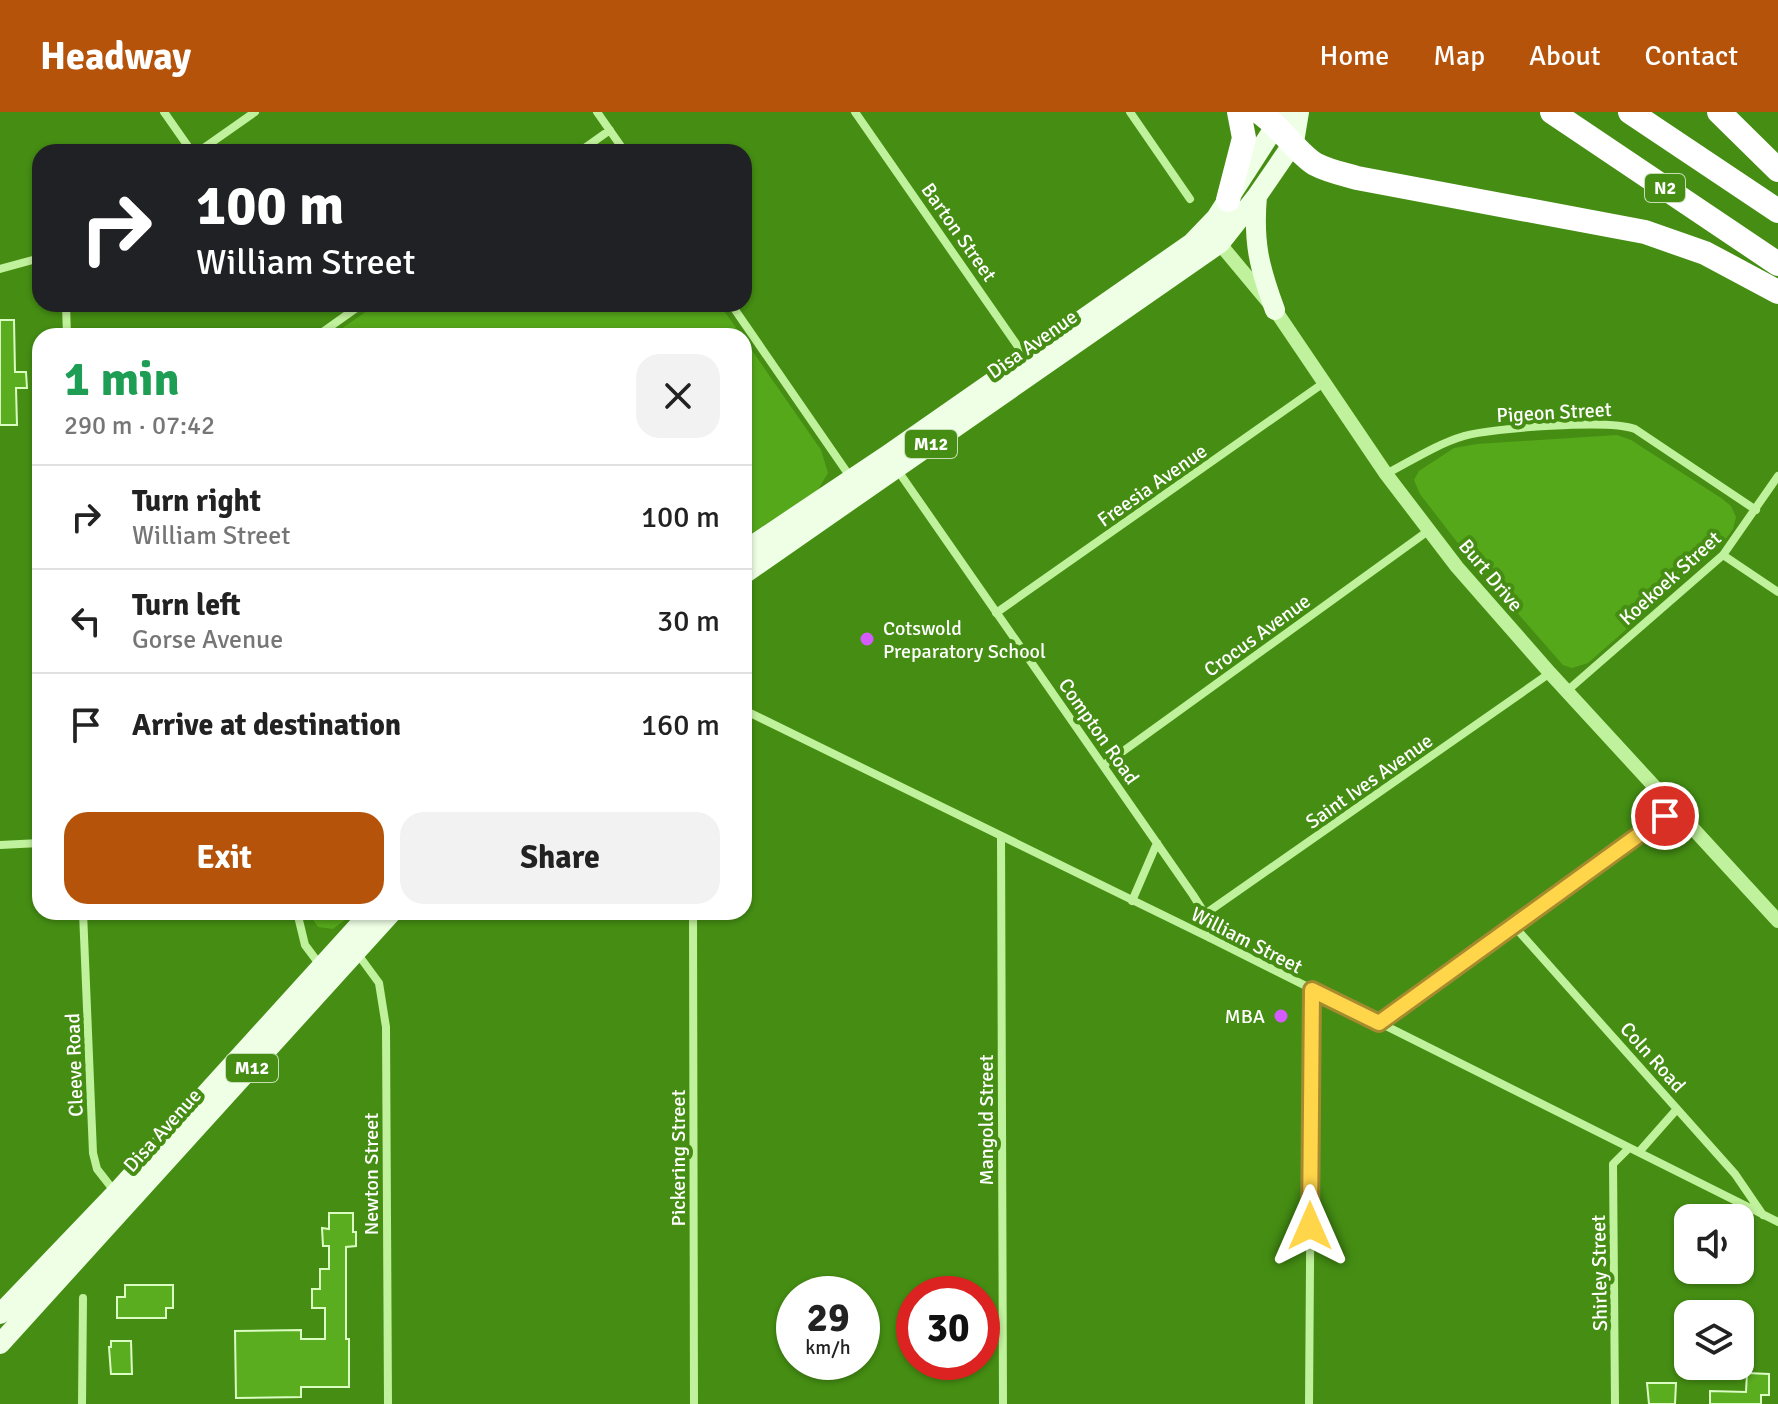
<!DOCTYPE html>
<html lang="en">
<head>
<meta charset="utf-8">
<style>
	body { margin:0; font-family:Signika,sans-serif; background:#f2f2f2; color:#222; height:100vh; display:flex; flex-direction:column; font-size:30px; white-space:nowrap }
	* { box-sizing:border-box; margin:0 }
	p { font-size:26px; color:#767676 }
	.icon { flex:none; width:44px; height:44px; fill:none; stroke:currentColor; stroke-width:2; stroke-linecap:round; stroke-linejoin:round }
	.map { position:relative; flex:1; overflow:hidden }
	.drawer { position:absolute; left:32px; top:216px; width:720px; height:592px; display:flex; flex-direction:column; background:#fff; border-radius:24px; box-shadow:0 2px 6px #0004 }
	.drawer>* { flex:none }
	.banner { position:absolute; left:32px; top:32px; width:720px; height:168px; border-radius:24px; box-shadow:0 2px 6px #0004; background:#202124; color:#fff; overflow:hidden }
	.fabs { position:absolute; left:1674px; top:1092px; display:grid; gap:16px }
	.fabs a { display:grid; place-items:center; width:80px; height:80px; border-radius:16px; background:#fff; box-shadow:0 2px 6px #0004; font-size:40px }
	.speed { position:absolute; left:776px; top:1164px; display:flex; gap:16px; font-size:40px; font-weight:700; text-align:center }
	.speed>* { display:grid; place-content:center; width:104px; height:104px; border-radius:50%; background:#fff; box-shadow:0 2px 6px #0004; line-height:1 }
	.speed small { font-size:20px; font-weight:400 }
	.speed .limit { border:12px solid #d22; background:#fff; color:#111 }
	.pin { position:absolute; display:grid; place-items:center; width:68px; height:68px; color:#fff; margin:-34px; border:4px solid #fff; border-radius:50%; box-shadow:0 2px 8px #0007 }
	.me { position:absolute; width:88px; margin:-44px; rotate:0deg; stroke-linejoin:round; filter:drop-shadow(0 0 6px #0008) }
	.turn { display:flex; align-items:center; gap:28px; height:168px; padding:0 32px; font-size:36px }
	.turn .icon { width:104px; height:104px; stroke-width:2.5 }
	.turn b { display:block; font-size:56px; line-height:68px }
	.round { display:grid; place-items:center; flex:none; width:84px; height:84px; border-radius:24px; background:#f2f2f2 }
	.head { display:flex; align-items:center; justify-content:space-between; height:136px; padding:0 32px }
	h1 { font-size:48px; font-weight:700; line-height:60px; color:#1e9e55 }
	.primary-button { display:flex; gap:16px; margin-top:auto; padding:16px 32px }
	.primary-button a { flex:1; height:92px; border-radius:24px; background:#b45309; color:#fff; font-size:32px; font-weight:700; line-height:92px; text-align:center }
	.primary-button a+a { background:#f2f2f2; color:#222 }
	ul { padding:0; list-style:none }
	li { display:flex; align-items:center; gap:24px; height:104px; padding:0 32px; border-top:2px solid #e0e0e0 }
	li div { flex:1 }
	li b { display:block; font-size:30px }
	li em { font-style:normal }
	header { display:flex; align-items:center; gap:48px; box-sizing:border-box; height:112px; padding:0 40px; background:#b45309; color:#fff }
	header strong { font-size:38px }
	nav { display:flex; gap:44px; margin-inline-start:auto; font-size:28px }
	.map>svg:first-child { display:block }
</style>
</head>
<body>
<header>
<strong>Headway</strong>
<nav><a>Home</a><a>Map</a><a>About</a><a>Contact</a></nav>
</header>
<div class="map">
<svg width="1778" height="1292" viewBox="0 0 1778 1292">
	<rect width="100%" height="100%" fill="#458e13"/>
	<path fill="#56a81b" d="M377,192h342l23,32h-411z
		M744,227l77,111 7,23 -11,18 -73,47z
		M1617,323l14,5 90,58 10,8 5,11 -3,12 -13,18 -132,116 -16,5 -9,-3 -92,-105 -51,-66 -6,-14 5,-9 35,-23 23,-4z
		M308,800h47l-22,17 -15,-2z"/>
	<path fill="#5bad20" stroke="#dbfcc3" stroke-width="2" d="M0,208h14l1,52h11l1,16h-11l1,37h-17z
		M329,1101h24v19h3v14l-10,1v92h3v48h-48v10l-65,1 -1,-67 66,-1v9h24v-31h-13v-19h8v-20h9v-23h-6l-1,-18 7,1z
		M125,1173h48v23h-7v10h-49v-21h8z
		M111,1229h20l1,33h-21l-2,-27h2z
		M1747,1261l22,1v21h-8v9h-51v-13l36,1z
		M1647,1271h29l-1,21h-26z"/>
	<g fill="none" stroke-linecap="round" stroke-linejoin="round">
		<path stroke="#c0f19c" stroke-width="8" d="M164,0l28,40
			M597,0l28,40
			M855,0l171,246
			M1130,0l60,87
			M198,40l57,-40
			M579,40l31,-22
			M0,157l40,-11
			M66,192l1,32
			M731,192l120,174
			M317,224l45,-32
			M896,356l297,427 12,19 5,24
			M1386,362c25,-13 51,-30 78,-38 28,-8 146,-17 171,-7l121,81
			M1723,443l55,37
			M996,501l329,-231
			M1568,578l155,-135 55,-79
			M744,598l466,228 568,284
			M1104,653l324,-234
			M1001,724l2,568
			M0,733l40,-2
			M1132,789l25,-58
			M83,800l10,241 4,16 18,23
			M297,800l8,33 15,20
			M693,800l1,492
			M1205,802l345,-241
			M1513,813l222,249 28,41
			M357,841l22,30 7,44 2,377
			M1379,911l296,-214
			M1639,1040l38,-43
			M82,1292l1,-106
			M1309,1292l3,-414
			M1615,1292l-2,-240 16,-16"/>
		<path stroke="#c0f19c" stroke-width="14" d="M1215,126l60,72 111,164 71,93 93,106 228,248"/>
		<path stroke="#efffe6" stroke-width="20" d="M1257,84c-4,46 2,71 18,114
			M744,439l145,-97 303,-211 24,-25 60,-93 11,-7
			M744,462l476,-331 37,-47 37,-54 5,-30
			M0,1202l116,-121 255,-281
			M0,1232l392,-432"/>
		<path stroke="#fff" stroke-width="24" d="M1259,0c21,14 38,41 56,52 13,7 28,10 42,14l288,54 60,21 73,39
			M1552,0l226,152
			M1630,0l148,99
			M1719,0l59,58
			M1228,88l16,-62 -5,-26"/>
	</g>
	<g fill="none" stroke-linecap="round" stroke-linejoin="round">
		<defs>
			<path id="route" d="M1310,1114l2,-236 67,33 286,-207"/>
		</defs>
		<use href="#route" stroke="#a68a30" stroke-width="20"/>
		<use href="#route" stroke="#ffd54a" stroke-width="14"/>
	</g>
	<g fill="#d45cff" stroke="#458e13" stroke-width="3">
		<circle cx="867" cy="527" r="8"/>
		<circle cx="1281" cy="904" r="8"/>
	</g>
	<g text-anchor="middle" stroke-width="8" stroke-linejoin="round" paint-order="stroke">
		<g fill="#458e13" stroke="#c7ddb8" stroke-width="2">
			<rect x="1645" y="62" width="40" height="28" rx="6"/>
			<rect x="905" y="318" width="52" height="28" rx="6"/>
			<rect x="226" y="942" width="52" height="28" rx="6"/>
		</g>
		<g font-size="18" font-weight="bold" fill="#fff">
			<text x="1665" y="82">N2</text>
			<text x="931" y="338">M12</text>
			<text x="252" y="962">M12</text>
		</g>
		<g font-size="20" fill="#fff" stroke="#458e13">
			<text transform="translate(959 120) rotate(55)" y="7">Barton Street</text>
			<text transform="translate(1032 232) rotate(-35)" y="7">Disa Avenue</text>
			<text transform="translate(1554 300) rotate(-3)" y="7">Pigeon Street</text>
			<text transform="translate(1152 373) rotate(-35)" y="7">Freesia Avenue</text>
			<text transform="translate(1491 463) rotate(50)" y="7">Burt Drive</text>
			<text transform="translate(1670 466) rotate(-42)" y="7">Koekoek Street</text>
			<text transform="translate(1257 523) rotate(-36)" y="7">Crocus Avenue</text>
			<text transform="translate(1099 619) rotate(55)" y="7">Compton Road</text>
			<text transform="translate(1369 669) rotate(-35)" y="7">Saint Ives Avenue</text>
			<text transform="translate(1247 828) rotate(27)" y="7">William Street</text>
			<text transform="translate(1653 945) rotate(48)" y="7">Coln Road</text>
			<text transform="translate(74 953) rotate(-92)" y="7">Cleeve Road</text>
			<text transform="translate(986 1008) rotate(-90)" y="7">Mangold Street</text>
			<text transform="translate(162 1018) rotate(-48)" y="7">Disa Avenue</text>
			<text transform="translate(678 1046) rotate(-90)" y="7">Pickering Street</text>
			<text transform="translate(371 1062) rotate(-90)" y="7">Newton Street</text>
			<text transform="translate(1599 1161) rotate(-91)" y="7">Shirley Street</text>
		</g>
		<g font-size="20" fill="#fff" stroke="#458e13" text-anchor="start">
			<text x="883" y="523">Cotswold<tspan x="883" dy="23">Preparatory School</tspan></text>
			<text x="1265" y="911" text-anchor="end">MBA</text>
		</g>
	</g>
</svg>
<div class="fabs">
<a><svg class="icon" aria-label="sound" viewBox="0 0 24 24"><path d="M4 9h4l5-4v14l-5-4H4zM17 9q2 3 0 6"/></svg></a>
<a><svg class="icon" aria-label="layers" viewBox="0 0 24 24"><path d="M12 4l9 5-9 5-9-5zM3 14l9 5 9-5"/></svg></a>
</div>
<div class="speed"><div>29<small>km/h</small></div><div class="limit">30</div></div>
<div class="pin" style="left:1665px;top:704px;background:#d93025"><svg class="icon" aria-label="arrive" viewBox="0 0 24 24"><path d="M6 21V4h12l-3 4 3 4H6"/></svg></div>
<svg class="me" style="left:1310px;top:1114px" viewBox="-20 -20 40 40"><path d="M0-17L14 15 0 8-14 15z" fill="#ffd54a" stroke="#fff" stroke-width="4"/></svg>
<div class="banner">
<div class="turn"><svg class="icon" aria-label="right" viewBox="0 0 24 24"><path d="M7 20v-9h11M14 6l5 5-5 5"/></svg><div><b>100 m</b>William Street</div></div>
</div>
<section class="drawer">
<div class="head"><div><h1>1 min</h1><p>290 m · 07:42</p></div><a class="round"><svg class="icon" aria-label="close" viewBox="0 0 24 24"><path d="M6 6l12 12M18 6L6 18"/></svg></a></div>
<ul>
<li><svg class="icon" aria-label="right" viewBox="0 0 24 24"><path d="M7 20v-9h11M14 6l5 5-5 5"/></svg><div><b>Turn right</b><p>William Street</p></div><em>100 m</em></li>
<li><svg class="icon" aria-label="left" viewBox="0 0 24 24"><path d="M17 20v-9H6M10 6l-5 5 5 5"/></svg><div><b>Turn left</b><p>Gorse Avenue</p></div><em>30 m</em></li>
<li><svg class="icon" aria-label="arrive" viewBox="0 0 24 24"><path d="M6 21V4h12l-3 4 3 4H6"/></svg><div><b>Arrive at destination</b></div><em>160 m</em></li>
</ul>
<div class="primary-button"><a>Exit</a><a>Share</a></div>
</section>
</div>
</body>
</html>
